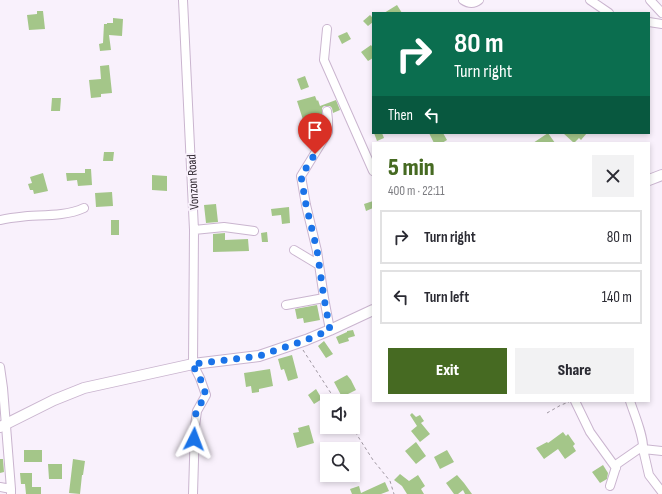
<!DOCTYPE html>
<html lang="en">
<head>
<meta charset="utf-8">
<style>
	body { margin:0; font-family:"Sofia Sans Condensed",sans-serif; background:#f2f2f3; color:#2b2b33; height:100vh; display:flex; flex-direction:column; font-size:15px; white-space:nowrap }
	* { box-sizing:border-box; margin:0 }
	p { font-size:13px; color:#7c7c81 }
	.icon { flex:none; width:22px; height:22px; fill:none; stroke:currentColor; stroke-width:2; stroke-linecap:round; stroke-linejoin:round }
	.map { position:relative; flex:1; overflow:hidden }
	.side { position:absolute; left:372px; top:142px; width:278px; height:260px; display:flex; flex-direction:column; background:#fff; border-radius:0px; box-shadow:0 2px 6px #0003 }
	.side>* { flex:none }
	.guide { position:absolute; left:372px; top:12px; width:278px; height:122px; border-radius:0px; box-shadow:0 2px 6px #0003; background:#0b6e4f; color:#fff; overflow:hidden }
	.fabs { position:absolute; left:320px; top:394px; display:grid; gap:8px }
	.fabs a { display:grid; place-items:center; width:40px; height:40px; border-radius:0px; background:#fff; box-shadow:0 2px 6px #0003; font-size:20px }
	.pin { position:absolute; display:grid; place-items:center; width:34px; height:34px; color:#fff; margin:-41px -17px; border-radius:50% 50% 50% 0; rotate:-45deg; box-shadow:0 0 4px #0007 }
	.pin .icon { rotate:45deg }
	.me { position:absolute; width:44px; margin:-22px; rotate:3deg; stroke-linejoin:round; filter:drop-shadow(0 0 3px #0008) }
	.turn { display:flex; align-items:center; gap:14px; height:84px; padding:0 16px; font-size:18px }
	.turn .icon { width:52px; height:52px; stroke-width:2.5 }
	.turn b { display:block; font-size:28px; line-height:34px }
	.then { display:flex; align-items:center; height:38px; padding:0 16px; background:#0003; gap:8px; font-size:15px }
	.round { display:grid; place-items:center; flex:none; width:42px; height:42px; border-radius:0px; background:#f2f2f3 }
	.summary { display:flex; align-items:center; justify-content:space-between; height:68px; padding:0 16px }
	h1 { font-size:24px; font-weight:800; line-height:30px; color:#466a22 }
	.action { display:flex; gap:8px; margin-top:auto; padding:8px 16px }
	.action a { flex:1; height:46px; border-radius:0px; background:#466a22; color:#fff; font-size:16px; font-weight:800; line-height:46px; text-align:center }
	.action a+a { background:#f2f2f3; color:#2b2b33 }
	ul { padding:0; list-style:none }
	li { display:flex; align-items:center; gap:12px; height:54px; margin:0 8px 6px; padding:0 8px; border:2px solid #e1e1e2; border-radius:0px }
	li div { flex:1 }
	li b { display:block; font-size:15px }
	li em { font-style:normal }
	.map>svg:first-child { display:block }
</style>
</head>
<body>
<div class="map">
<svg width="662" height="494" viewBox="0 0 662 494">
	<rect width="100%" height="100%" fill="#f9f1fc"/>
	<path fill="#a4c689" d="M397,5l5,8h-18z
		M37,11h6l2,18 -16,1 -2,-15 10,-1z
		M370,15l3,3v4l-5,4 -5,-5z
		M113,18l10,1 -1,17 -13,-1 2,15 -11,1 -1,-7 4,-1 1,-19h3v-1h6z
		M347,32l4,7 -9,5 -4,-8z
		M371,45l2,3v10l-5,3 -7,-9z
		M109,65l3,28 -11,1v3l-10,1 -2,-18 12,-1 -1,-13z
		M305,76l4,11 -8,3 -4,-11z
		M315,96l2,5 1,-1 2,6 16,-6 4,10 -7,3 -1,-5 -2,-2h-6l-2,2v14l-12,4v-2l-5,2 -8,-25z
		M52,98h9l-1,13h-9z
		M374,133h8l2,5 -7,3z
		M429,133h14l4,7 -5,3h-8z
		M548,133l7,10h-22z
		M563,133h24l-6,7 -2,-2 -5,5z
		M104,152h10l-1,9h-10z
		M85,169h6l1,16 -14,1 -1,-6 -10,1 -1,-8h19z
		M43,173l5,18 -14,3 -1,-4h-3l-2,-6 4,-1 -2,-6z
		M152,175l15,1v15l-15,-1z
		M112,192l1,14 -17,1 -1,-14z
		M373,201v7l-7,3 -2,-7z
		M216,204l2,18 -12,1 -2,-18z
		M289,207l1,16 -8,1 -1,-9 -9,1 -1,-7z
		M111,220h8v15h-8z
		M267,232l1,10h-6l-1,-9z
		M225,233v7l23,-1 1,12 -36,1v-18z
		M317,305l3,15 -16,3 -1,-5 -6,1 -2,-10z
		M353,330l2,6 -7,2 1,3 -10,3 -3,-7 11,-5v-1z
		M324,341l9,13 -7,4 -8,-12z
		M292,355l6,23 -10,3 -4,-12 -3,1 -3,-11z
		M270,369l3,17 -14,3v3l-7,1 -1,-7 -5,1 -2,-14z
		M347,375l4,5 5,10 -14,7 -8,-15z
		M316,389l6,10 -8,5 -6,-9z
		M412,413l4,4 4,-2 4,6 -3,2 9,11 -10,8 -9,-11 6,-5 -7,-11z
		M309,425l5,18 -17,5 -4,-15 6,-1 -1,-4z
		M563,432l3,4 2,-2 7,10 -2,2 3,5 -11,8 -7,-10 -14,10 -8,-11 11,-6 1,1z
		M416,442l10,14 -10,8 -11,-13z
		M24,450h18v12h-18z
		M447,450l7,12 -14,7 -6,-12z
		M0,459h3l1,13 -4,1z
		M73,459l12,2 -2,14h-1l-2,19 -11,-1z
		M48,464h14v15h-13z
		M603,465l5,8 -1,6 -7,4 -8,-11z
		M20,473h12v14h9v7h-15l-1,-10h-4z
		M400,474l9,7 9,-6 7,11 -4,3 3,5h-17l-5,-8 -8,-6z
		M457,475l7,8 8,11h-7l-2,-4 -5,4h-4l-8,-11z
		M385,482l4,9 -8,3h-29l-2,-5 9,-3 2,7z"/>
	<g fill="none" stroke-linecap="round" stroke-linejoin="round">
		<defs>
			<path id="minor" d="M183,0l11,230 -1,134 7,14 6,17 -9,16 -2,15 -2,68
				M463,0c6,4 11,4 16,0
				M590,0l19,13
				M650,0l12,13
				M649,22l13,2
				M327,29l-3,31 49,111
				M327,111l1,9v12l-27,44 5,29 11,46 7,47 6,32
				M0,220c9,-2 19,-3 28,-4 19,-1 38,0 56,-8
				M194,230l30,-3 30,4
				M294,250l25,15
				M286,305l38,-7
				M0,367l3,21
				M0,388h3l8,101
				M575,401l15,31 26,36
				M630,401c4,13 14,35 13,48l6,26 13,17
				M643,449l19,2
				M610,486l7,-22 26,-18
				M0,487l11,2v4"/>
			<path id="major" d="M649,180l13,-5
				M0,427l54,-27 30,-12 109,-24 66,-8 47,-16 24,-10 43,-20"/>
		</defs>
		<use href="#minor" stroke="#cab5cf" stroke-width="10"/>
		<use href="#major" stroke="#cab5cf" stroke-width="12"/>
		<path stroke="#9e96a0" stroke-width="1" stroke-dasharray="3 3" stroke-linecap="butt" d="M303,350l33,51
			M547,413l14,-8 8,-3
			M352,427l21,33 17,21 4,13"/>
		<use href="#minor" stroke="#fff" stroke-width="8"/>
		<use href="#major" stroke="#fff" stroke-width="10"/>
	</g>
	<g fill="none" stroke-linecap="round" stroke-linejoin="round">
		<path stroke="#1a73e8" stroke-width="7" stroke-dasharray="0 12.6" d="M194,439l2,-28 10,-16 -6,-17 -8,-14 67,-8 47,-16 24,-10 -6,-32 -7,-48 -11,-45 -5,-29 14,-22"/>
	</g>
	<g text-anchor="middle" stroke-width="4" stroke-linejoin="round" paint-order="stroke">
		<g font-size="13" fill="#312932" stroke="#f9f1fc">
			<text transform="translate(192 182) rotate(-93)" y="5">Vonzon Road</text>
		</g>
	</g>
</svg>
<div class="fabs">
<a><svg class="icon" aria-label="sound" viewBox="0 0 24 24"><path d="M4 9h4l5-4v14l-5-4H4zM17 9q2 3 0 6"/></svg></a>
<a><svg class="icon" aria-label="search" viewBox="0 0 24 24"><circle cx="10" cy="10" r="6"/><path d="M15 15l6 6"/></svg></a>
</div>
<div class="pin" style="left:315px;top:154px;background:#d93025"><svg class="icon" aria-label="arrive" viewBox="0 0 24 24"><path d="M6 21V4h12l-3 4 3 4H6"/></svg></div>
<svg class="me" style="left:194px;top:439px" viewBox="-20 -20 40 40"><path d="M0-17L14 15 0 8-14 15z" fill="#1a73e8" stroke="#fff" stroke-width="4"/></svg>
<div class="guide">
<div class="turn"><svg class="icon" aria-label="right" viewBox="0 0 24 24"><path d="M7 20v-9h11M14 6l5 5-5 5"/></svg><div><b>80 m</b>Turn right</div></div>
<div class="then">Then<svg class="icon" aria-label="left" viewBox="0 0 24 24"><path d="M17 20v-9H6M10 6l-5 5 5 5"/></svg></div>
</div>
<section class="side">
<div class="summary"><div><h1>5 min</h1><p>400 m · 22:11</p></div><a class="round"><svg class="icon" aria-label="close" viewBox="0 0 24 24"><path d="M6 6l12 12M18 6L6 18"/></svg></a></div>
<ul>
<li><svg class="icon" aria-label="right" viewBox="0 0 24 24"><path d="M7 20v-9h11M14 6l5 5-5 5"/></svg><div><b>Turn right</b></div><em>80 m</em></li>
<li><svg class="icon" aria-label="left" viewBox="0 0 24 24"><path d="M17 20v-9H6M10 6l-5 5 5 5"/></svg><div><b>Turn left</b></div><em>140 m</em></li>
</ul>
<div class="action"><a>Exit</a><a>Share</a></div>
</section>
</div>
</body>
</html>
